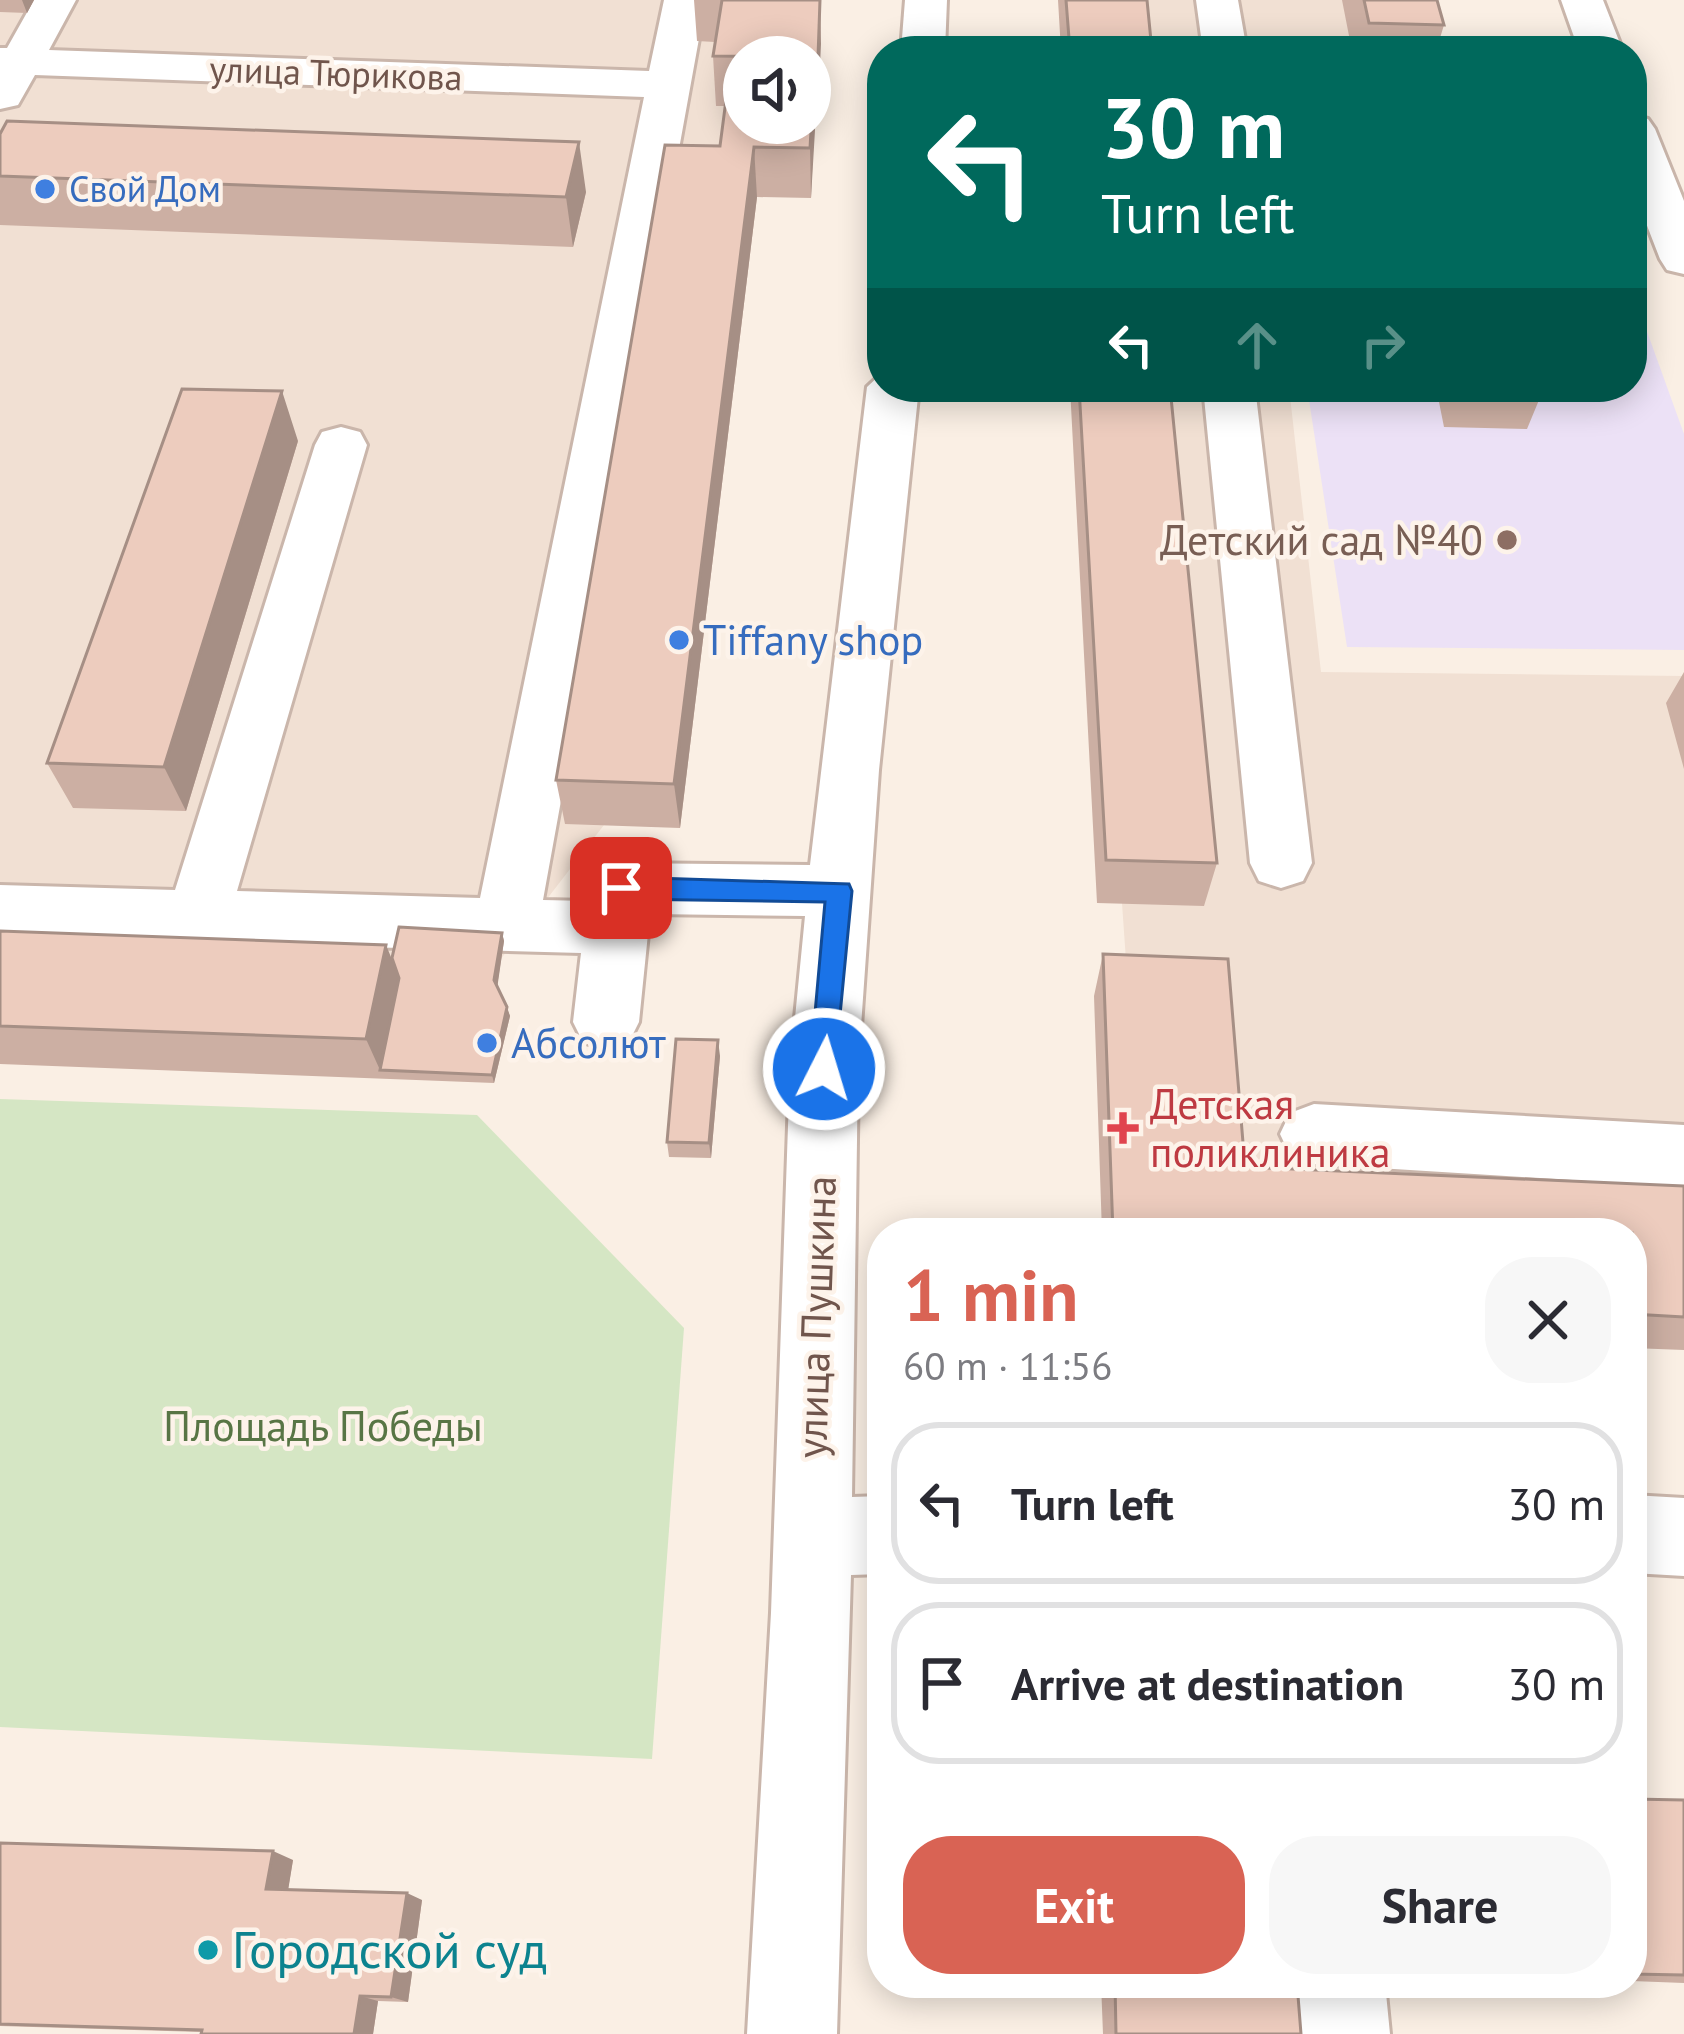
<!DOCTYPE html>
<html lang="en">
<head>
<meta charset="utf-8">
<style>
	body { margin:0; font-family:"PT Sans",sans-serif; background:#f7f7f7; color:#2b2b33; height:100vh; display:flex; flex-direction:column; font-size:45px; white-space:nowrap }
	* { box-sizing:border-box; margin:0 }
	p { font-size:39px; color:#7c7c81 }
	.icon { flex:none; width:66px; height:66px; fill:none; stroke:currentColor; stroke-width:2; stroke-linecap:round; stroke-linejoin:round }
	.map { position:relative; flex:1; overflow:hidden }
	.sheet { position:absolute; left:867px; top:1218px; width:780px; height:780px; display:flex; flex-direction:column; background:#fff; border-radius:48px; box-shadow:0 6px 30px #0003 }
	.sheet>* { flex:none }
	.top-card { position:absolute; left:867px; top:36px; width:780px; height:366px; border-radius:48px; box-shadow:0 6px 30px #0003; background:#00695c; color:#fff; overflow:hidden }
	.controls { position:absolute; left:723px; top:36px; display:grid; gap:24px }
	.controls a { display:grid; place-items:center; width:108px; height:108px; border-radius:50%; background:#fff; box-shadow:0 6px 30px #0003; font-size:60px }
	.pin { position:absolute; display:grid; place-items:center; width:102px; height:102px; color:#fff; margin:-51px; border-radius:24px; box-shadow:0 6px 18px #0006 }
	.me { position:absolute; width:132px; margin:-66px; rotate:5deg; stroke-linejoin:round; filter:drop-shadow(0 0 9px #0008) }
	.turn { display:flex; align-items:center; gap:42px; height:252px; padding:0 36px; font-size:54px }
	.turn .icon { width:156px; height:156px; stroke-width:2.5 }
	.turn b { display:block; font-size:84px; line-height:102px }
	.lanes { display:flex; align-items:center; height:114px; padding:0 36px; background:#0003; justify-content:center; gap:60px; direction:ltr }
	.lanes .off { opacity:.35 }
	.round { display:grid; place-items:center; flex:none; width:126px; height:126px; border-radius:48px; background:#f7f7f7 }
	.headline { display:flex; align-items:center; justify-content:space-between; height:204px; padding:0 36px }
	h1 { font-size:72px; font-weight:800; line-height:90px; color:#d96354 }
	.button { display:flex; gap:24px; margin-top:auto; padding:24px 36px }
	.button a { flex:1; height:138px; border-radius:48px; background:#d96354; color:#fff; font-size:48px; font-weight:800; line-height:138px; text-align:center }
	.button a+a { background:#f7f7f7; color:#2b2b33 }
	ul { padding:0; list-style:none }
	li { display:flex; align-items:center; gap:36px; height:162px; margin:0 24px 18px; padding:0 12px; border:6px solid #e1e1e2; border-radius:48px }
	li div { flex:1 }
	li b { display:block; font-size:45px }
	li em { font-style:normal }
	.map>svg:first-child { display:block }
</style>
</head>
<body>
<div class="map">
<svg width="1684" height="2034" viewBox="0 0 1684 2034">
	<rect width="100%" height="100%" fill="#faefe4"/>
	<path fill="#f1e0d3" d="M0,0h743l-92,764 -198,257 -453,-10z
		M1060,0h308l12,51h-317z
		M1086,387h203l32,285 363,4v631l-52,-74h-487z"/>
	<path fill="#ece1f6" d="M1632,290l52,144v216l-337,-3 -40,-260h325z"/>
	<path fill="#d5e6c4" d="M0,1099l477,16 207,213 -32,431 -652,-32z"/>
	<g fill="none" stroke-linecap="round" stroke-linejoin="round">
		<defs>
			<path id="minor" d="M34,0h42l-27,50 600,21 15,-71h42l-163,900 45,1 11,-31 22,-7 189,2 57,-478 15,-14v14h37l-40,383 -21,299 -6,428 30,-1v78l-31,1 -14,459h-90l24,-421 19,-544 15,-153 -155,-2 -11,108 -10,20 -23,8 -23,-8 -10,-20 8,-69 -581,-16v-52l175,5 140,-445 7,-13 19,-5 19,5 7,13 -130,446 243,7 164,-801 -609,-22 -17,30 -18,4v-61h7z
				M905,0h42l-2,51h-44z
				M1196,0h42l9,51h-44z
				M1561,0h42l20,51h-44z
				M1632,115l16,4 7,10 29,72v73l-17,-4 -7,-11 -28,-72z
				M1203,387h52l57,476 -9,18 -22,7 -22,-7 -9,-18z
				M1314,1104l370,21v62l-370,-23 -24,-9 -10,-21 10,-21z
				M1632,1495l52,3v78l-52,-3z
				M1297,1983h88l5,51h-90z"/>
		</defs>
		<use href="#minor" stroke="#cab6ab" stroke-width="6"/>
		<use href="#minor" fill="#fff" fill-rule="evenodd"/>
	</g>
	<path fill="#ccafa3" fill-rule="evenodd" d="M0,0h34l-7,13 -27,-1z
		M694,0h126l-2,107h-3l-4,91 -54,-1 -77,631 -115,-4 -9,-44 164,-634 5,-40h-9l-3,-50 2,-14 -18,-1zM744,57h66v66h-66z
		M1058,0h89l5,51h-91z
		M1342,0h95l7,25 -8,26h-84z
		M0,134l586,58 -13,55 -573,-22z
		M1070,387h100l47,476 -13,43 -107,-3z
		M1436,387h99l4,13 -12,29 -83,-2z
		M298,441l-112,370 -113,-3 -26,-45z
		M1684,672v97l-18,-66z
		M0,931l392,27 110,-25 2,8 -7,45 13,30 -16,67 -494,-19z
		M1103,954l142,213 439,19v164l-52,-2v-115h-530l-8,-237z
		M720,1056l-9,102 -42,-1 -2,-15z
		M1632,1799l52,1v183l-52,-2z
		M0,1843l293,17 -5,29 134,11 -14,102 -30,-1 -5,33h-172v-2l-201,-6z
		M1101,1983h196l4,51h-198z"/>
	<path fill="#a68f85" d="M22,0h12l-7,13z
		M820,0l1,44 -3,63v-50z
		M814,80l1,50 -4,68 -1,-50z
		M579,142l7,50 -13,55 -7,-50z
		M754,147l3,50 -77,631 -6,-44z
		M282,391l16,50 -112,370 -22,-44z
		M502,933l2,8 -7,48 -3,-9z
		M386,945l17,41 -23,84 -14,-31z
		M507,1007l3,9 -16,67 -2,-8z
		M718,1040l2,16 -9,102 -2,-15z
		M273,1851l20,9 -6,37 -21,-8z
		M407,1893l15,7 -14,102 -17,-5z
		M360,1996l18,5 -5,33h-19z"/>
	<path fill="#edccbe" stroke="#a68f85" stroke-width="3" d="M722,0h98l-2,57 -105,-1z
		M1066,0h81l5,51h-82z
		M1364,0h73l7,25 -75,-2z
		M729,77l15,1v45h66v-43h4l-4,68 -56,-1 -80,637 -118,-4 109,-635 55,1z
		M7,121l572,21 -13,55 -566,-21v-42z
		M1079,387h91l47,476 -111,-3z
		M1452,387h83l4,13 -84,-2z
		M182,389l100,2 -118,376 -117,-4z
		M399,927l103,6 -8,47 13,27 -15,68 -112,-5 19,-92 -7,-20z
		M0,931l386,14 -20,94 -366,-13z
		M1103,954l125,5 17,208 439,19v131l-52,-3v-81h-519z
		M676,1039l42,1 -9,103 -42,-1z
		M1632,1799l52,1v175l-52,-1z
		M0,1843l273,8 -7,38 141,4 -16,104 -31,-1 -6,38h-153l1,-4 -202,-6z
		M1115,1983h182l4,51h-185z"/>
	<path fill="#1a73e8" stroke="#114b97" stroke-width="3" d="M621,877l228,7 3,7 -18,186h-19l-5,-8 15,-167 -204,-3 -13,-11z"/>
	<g fill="#3f7fe0" stroke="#fdf3ea" stroke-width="4.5">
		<circle cx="45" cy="189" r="12"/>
		<circle cx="679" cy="640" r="12"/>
		<circle cx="487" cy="1043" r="12"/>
	</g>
	<circle fill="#8d6e63" stroke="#fdf3ea" stroke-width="4.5" cx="1507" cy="540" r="12"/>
	<path fill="#e0444e" stroke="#fdf3ea" stroke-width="4.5" d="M1117 1110h12v12h12v12h-12v12h-12v-12h-12v-12h12z"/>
	<circle fill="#0f9aa8" stroke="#fdf3ea" stroke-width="4.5" cx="208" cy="1950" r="12"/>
	<g text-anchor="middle" stroke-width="9" stroke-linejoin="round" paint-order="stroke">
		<g font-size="36" fill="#70554c" stroke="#fdf3ea">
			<text transform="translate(336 73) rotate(2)" y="13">улица Тюрикова</text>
		</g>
		<g font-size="36" fill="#366cbe" stroke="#fdf3ea" text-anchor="start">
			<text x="69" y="202">Свой Дом</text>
		</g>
		<g font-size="42" fill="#785e54" stroke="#fdf3ea" text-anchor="end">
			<text x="1483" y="555">Детский сад №40</text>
		</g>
		<g font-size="42" fill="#366cbe" stroke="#fdf3ea" text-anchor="start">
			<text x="703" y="655">Tiffany shop</text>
			<text x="511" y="1058">Абсолют</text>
		</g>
		<g font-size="42" fill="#be3a42" stroke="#fdf3ea" text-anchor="start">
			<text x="1150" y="1119">Детская<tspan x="1150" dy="48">поликлиника</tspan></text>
		</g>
		<g font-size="42" fill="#70554c" stroke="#fdf3ea">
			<text transform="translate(816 1317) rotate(-88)" y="15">улица Пушкина</text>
		</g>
		<g font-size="42" fill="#587545" stroke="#fdf3ea">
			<text x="323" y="1441">Площадь Победы</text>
		</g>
		<g font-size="51" fill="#0d838f" stroke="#fdf3ea" text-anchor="start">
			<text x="232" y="1968">Городской суд</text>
		</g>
	</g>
</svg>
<div class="controls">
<a><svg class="icon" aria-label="sound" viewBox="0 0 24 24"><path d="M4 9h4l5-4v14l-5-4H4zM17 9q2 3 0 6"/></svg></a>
</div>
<div class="pin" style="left:621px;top:888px;background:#d93025"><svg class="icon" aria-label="arrive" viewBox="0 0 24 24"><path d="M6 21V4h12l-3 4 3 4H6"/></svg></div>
<svg class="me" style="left:824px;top:1069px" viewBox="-20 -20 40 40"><circle r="17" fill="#1a73e8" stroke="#fff" stroke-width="3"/><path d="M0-11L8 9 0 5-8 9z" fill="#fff"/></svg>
<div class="top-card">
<div class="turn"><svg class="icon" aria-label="left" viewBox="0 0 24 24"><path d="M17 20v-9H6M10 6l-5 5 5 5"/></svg><div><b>30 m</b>Turn left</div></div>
<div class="lanes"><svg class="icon" aria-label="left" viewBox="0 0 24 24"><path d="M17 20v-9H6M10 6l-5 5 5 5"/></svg><svg class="icon off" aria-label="ahead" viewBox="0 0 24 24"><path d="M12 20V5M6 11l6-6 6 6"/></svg><svg class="icon off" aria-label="right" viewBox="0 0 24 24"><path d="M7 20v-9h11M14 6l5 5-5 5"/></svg></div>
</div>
<section class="sheet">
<div class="headline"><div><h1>1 min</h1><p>60 m · 11:56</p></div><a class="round"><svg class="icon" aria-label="close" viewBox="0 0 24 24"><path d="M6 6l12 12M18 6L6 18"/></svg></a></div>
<ul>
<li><svg class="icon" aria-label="left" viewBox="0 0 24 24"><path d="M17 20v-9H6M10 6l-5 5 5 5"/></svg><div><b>Turn left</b></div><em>30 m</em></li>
<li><svg class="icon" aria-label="arrive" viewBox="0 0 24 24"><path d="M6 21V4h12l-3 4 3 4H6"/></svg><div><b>Arrive at destination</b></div><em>30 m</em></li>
</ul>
<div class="button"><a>Exit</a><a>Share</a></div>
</section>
</div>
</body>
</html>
